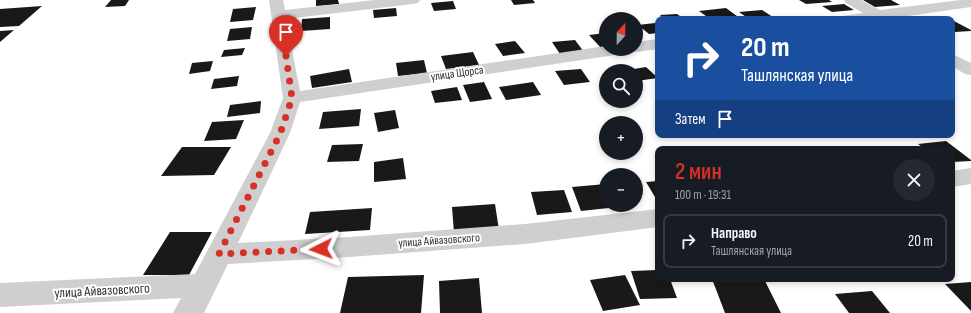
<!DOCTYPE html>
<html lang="ru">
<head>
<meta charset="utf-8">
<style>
	body { margin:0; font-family:"Sofia Sans Condensed",sans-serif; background:#242831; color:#f1f3f6; height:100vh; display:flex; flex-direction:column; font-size:15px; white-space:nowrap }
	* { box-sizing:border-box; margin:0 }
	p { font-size:13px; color:#9ea1a6 }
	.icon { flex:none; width:22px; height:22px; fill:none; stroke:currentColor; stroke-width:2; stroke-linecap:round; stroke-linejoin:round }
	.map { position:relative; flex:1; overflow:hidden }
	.panel { position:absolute; left:655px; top:146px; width:300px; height:136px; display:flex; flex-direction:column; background:#171b24; border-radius:8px; box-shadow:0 2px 6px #0003 }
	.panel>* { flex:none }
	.hud { position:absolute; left:655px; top:16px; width:300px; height:122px; border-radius:8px; box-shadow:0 2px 6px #0003; background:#1a4fa0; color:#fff; overflow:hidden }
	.needle { width:26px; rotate:21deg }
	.tools { position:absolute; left:599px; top:12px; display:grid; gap:8px }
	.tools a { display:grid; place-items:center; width:44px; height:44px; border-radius:50%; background:#171b24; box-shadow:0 2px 6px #0003; font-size:20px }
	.pin { position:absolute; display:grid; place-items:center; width:34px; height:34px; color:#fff; margin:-41px -17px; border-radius:50% 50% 50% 0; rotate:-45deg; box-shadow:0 0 4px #0007 }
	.pin .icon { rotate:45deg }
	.me { position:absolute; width:44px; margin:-22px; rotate:267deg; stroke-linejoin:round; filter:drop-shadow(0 0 3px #0008) }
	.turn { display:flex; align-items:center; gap:14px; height:84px; padding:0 20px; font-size:18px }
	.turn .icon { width:52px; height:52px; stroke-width:2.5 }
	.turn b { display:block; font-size:28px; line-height:34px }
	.then { display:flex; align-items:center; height:38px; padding:0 20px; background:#0003; gap:8px; font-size:15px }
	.round { display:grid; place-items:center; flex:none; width:42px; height:42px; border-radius:21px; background:#242831 }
	.summary { display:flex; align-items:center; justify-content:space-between; height:68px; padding:0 20px }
	h1 { font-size:24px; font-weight:600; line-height:30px; color:#d93025 }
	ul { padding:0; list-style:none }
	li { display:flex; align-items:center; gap:12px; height:54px; margin:0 8px 6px; padding:0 12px; border:2px solid #363941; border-radius:8px }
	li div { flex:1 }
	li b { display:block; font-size:15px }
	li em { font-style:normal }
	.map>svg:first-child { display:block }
</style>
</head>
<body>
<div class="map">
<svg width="971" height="313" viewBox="0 0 971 313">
	<rect width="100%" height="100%" fill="#fff"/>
	<path fill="#191919" d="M111,0h18l-4,6 -20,1z
		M316,0h22l1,4 -23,2z
		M511,0h22l2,3 -21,2z
		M799,0h30l3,2 -26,2z
		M863,0h28l9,5 -25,2z
		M453,1l3,8 -22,2 -3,-8z
		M844,4l10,6 -22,2 -10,-6z
		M42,6l-23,20 -19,1v-18z
		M256,7l-3,13 -23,2 3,-13z
		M396,8l1,8 -23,2 -1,-8z
		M726,8l15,11h-31l-11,-8z
		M762,10l14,9h-27l-10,-7z
		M677,14l7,5h-20l-4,-4z
		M330,17v12l-29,2 1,-12z
		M952,20l19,10v1l-16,1 -3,-2z
		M655,23l3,2v8l-9,1 -11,-9z
		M252,27l-2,12 -23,2 3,-12z
		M14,30l-14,12v-11z
		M606,33v15l-4,1 -13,-14z
		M575,40l9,12 -24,2 -8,-12z
		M515,41l10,12 -22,3 -8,-12z
		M245,48l-3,7 -21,2 3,-7z
		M473,52l6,13 -33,4 -5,-13z
		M424,60l3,13 -29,3 -2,-13z
		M213,61l-3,10 -21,3 3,-11z
		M646,67l12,11 -22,3v-10h-14z
		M349,69l3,13 -40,6 -2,-12z
		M581,69l9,13 -26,3 -9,-14z
		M239,76l-2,10 -26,3 3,-10z
		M484,82l8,17 -22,3 -7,-17z
		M533,82l8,13 -35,5 -7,-13z
		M457,87l5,13 -27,3 -4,-12z
		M261,101l-1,12 -33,4 3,-12z
		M361,109l-2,17 -40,3 4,-17z
		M395,110l4,18 -21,4 -4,-19z
		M244,120l-8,19 -32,2 8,-19z
		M946,141l25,19v1l-19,1v-13h-27l-7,-5z
		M363,144l-4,17 -32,1 5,-17z
		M182,147h49l-17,28 -53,1z
		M403,158l3,21 -32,3v-20z
		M658,181v21l-12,-20z
		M606,184v21h11l1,2 -37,4 -9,-24z
		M564,190l8,22 -35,3 -6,-23z
		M495,204l4,26 -45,3 -2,-26z
		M372,208l-2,22 -65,4 5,-22z
		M170,232h42l-23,43h-46z
		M658,270v9h12l7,19 -37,1 -9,-28z
		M424,275l-3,38h-81l8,-36z
		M625,275l15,30 -37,6 -13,-31z
		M479,278l3,35h-42l-1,-32z
		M712,279h52l17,34h-56z
		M971,282v29l-26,-27z
		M872,291l18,22h-41l-14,-19z"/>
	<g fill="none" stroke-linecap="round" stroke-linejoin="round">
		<path fill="#cfcfcf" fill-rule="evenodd" d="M269,0h14l2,10 90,-10h45l-2,3 -5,1 -127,15 14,72 306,-45v3h30v-7l22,-3v10l-22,3 -6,-2 -2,2 -6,2 -322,48 -10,31 -52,110 111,-6 176,-13 133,-15v18l-133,17 -176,13 -121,7 -24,49h-31l8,-15 -181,9v-24l195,-9 75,-141 13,-35z
			M844,0h17l19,10 81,-10h10v7l-84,12h-47l2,-3 21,-3 -17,-10z
			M952,54l19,9v12l-6,-1 -13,-8z
			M971,168v16l-19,3v-16z"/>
	</g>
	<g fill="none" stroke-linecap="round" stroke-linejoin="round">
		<path stroke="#d93025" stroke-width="7" stroke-dasharray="0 12.6" d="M286,56l6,42 -12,36 -61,120 102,-5"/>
	</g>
	<g text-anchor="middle" stroke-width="4" stroke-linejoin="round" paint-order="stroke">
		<g font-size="12" fill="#323232" stroke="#fff">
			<text transform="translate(457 73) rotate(-8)" y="4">улица Щорса</text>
			<text transform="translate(439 240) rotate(-4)" y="4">улица Айвазовского</text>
		</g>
		<g font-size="14" fill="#323232" stroke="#fff">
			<text transform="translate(102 290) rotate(-3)" y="5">улица Айвазовского</text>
		</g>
	</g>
</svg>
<div class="tools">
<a><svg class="needle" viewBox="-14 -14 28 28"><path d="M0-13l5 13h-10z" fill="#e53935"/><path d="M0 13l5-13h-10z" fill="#9ea1a6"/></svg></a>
<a><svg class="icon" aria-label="search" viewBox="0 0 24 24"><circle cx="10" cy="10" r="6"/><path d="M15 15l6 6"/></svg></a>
<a>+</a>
<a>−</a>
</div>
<div class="pin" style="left:286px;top:56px;background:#d93025"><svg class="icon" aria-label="arrive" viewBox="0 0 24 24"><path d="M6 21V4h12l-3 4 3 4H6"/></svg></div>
<svg class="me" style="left:321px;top:249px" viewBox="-20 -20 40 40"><path d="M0-17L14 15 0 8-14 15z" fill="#d93025" stroke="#fff" stroke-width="4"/></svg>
<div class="hud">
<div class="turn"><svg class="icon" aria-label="right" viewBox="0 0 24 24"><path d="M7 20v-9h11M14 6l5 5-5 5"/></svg><div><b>20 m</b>Ташлянская улица</div></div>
<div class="then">Затем<svg class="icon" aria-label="arrive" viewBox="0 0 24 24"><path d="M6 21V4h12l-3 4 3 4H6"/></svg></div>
</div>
<section class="panel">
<div class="summary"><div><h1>2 мин</h1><p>100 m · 19:31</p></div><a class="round"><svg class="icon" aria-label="close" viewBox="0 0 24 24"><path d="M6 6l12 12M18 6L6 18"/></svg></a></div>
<ul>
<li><svg class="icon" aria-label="right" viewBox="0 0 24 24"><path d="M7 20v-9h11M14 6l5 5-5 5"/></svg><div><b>Направо</b><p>Ташлянская улица</p></div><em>20 m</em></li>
</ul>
</section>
</div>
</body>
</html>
